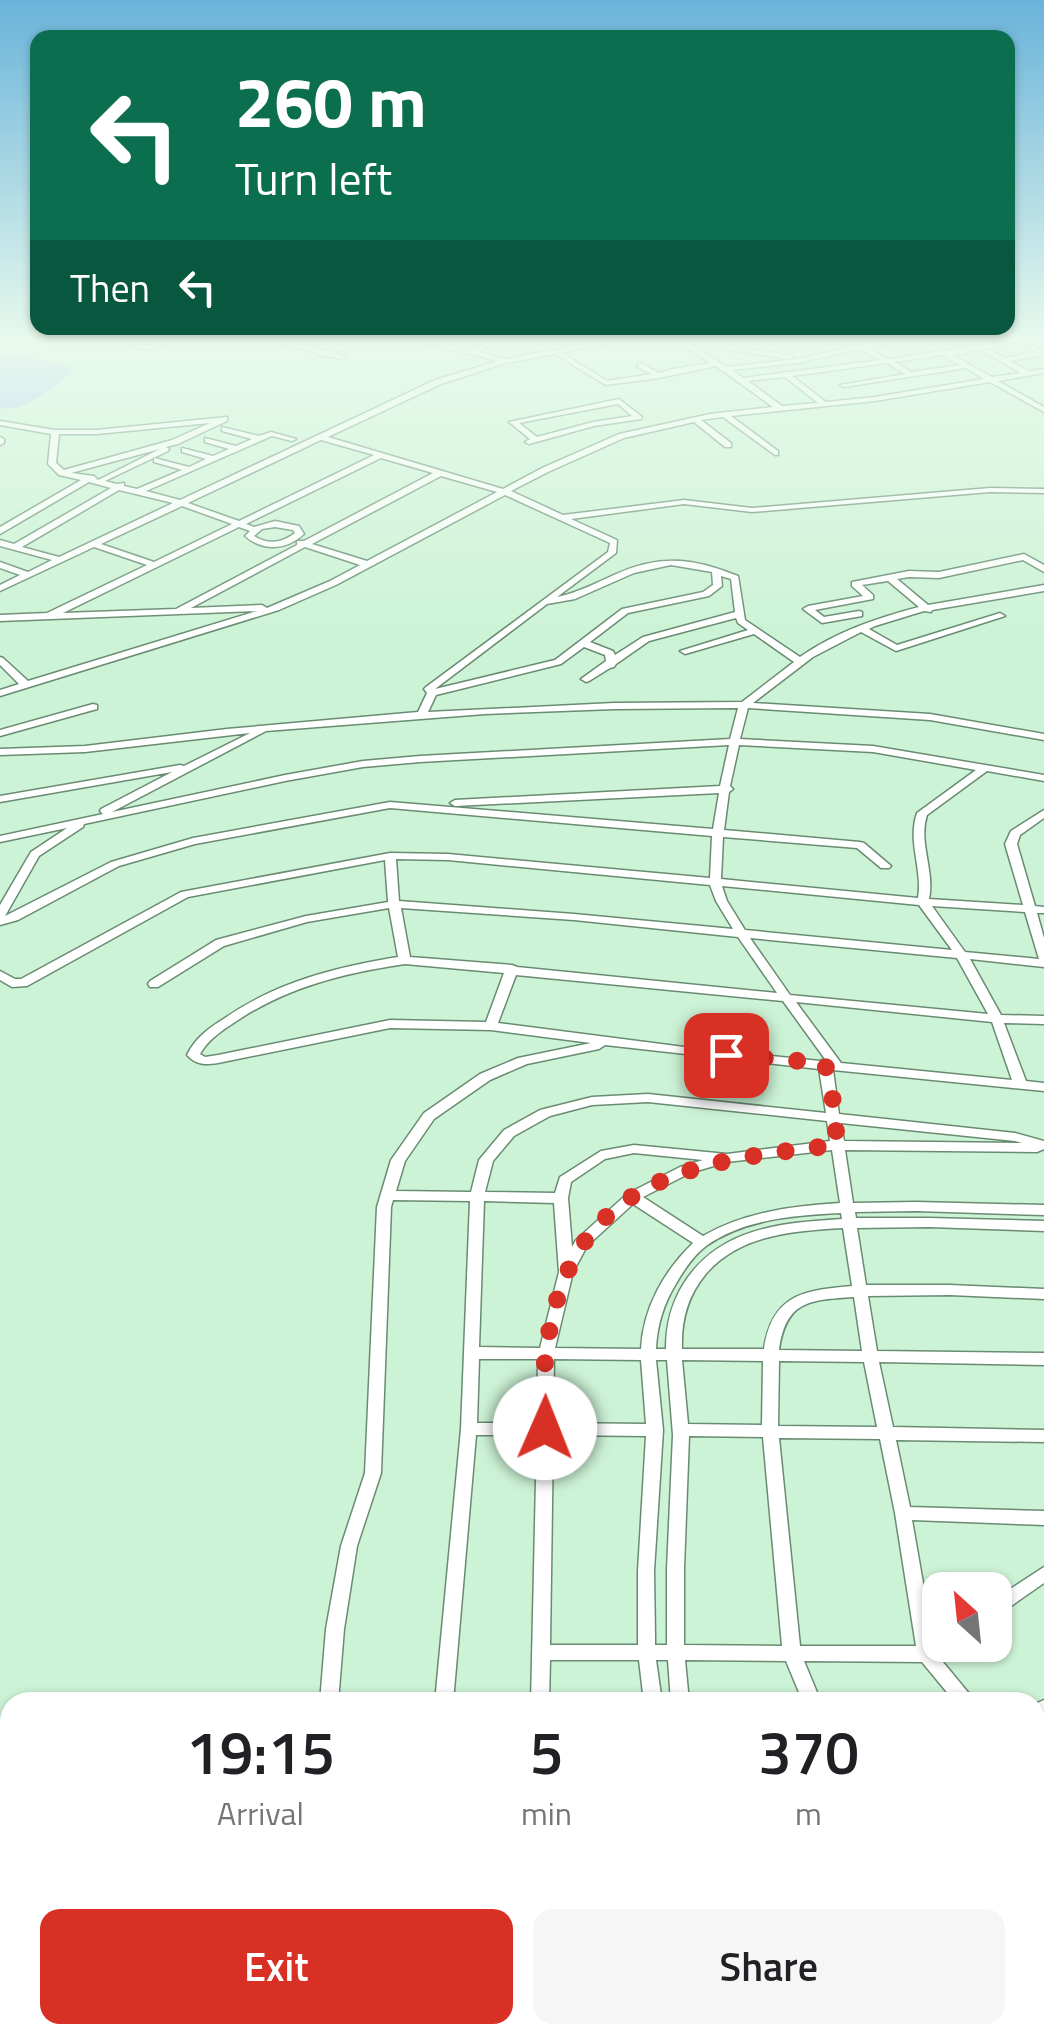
<!DOCTYPE html>
<html lang="en">
<head>
<meta charset="utf-8">
<style>
	body { margin:0; font-family:"Titillium Web",sans-serif; background:#f6f6f6; color:#202124; height:100vh; display:flex; flex-direction:column; font-size:38px; white-space:nowrap }
	* { box-sizing:border-box; margin:0 }
	p { font-size:32px; color:#757577 }
	.icon { flex:none; width:55px; height:55px; fill:none; stroke:currentColor; stroke-width:2; stroke-linecap:round; stroke-linejoin:round }
	.map { position:relative; flex:1; overflow:hidden }
	.panel { position:absolute; left:0px; top:1692px; width:1045px; height:352px; display:flex; flex-direction:column; background:#fff; border-radius:30px 30px 0 0; box-shadow:0 2px 8px #0004 }
	.panel>* { flex:none }
	.top-card { position:absolute; left:30px; top:30px; width:985px; height:305px; border-radius:20px; box-shadow:0 2px 8px #0004; background:#0b6e4f; color:#fff; overflow:hidden }
	.needle { width:65px; rotate:333deg }
	.controls { position:absolute; left:922px; top:1572px; display:grid; gap:20px }
	.controls a { display:grid; place-items:center; width:90px; height:90px; border-radius:20px; background:#fff; box-shadow:0 2px 8px #0004; font-size:50px }
	.pin { position:absolute; display:grid; place-items:center; width:85px; height:85px; color:#fff; margin:-42px; border-radius:20px; box-shadow:0 5px 15px #0006 }
	.me { position:absolute; width:110px; margin:-55px; rotate:1deg; stroke-linejoin:round; filter:drop-shadow(0 0 8px #0008) }
	.turn { display:flex; align-items:center; gap:35px; height:210px; padding:0 40px; font-size:45px }
	.turn .icon { width:130px; height:130px; stroke-width:2.5 }
	.turn b { display:block; font-size:70px; line-height:85px }
	.then { display:flex; align-items:center; height:95px; padding:0 40px; background:#0003; gap:20px; font-size:38px }
	.eta { display:flex; justify-content:space-evenly; align-items:center; height:170px; text-align:center }
	.eta b { font-size:60px; font-weight:600; line-height:70px }
	.button { display:flex; gap:20px; margin-top:auto; padding:20px 40px }
	.button a { flex:1; height:115px; border-radius:20px; background:#d93025; color:#fff; font-size:40px; font-weight:600; line-height:115px; text-align:center }
	.button a+a { background:#f6f6f6; color:#202124 }
	.map>svg:first-child { display:block }
</style>
</head>
<body>
<div class="map">
<svg width="1044" height="2044" viewBox="0 0 1044 2044">
	<rect width="100%" height="100%" fill="#cdf3d6"/>
	<path fill="#b3c2fb" d="M0,354l64,9 8,9c-19,15 -47,41 -72,36z"/>
	<g fill="none" stroke-linecap="round" stroke-linejoin="round">
		<defs>
			<path id="minor" d="M126,343l20,3 24,-3 -24,7z
				M281,343h13l34,8 16,-8h9l-18,10 9,3 2,1 -4,2 -23,-4 -1,-2z
				M426,343h14l31,7 13,-7h9l-15,9 28,7 84,-16h17l-45,10 45,28 44,-7 -13,-7 -1,-2 4,-2 18,10 14,-4 37,-6 -29,-20h8l37,24 72,-8 71,-16h18l-20,5 22,11 107,-16h17l-25,6 17,9 30,-6 -16,-9h9l16,8v4l-34,6 19,10 15,-2v4l-46,8 46,26v5l-54,-30 -115,19 -144,15 47,35v4h-3l-52,-38 -22,3 30,23v4h-6l-31,-25 -70,16 -76,34 -37,19 52,24 121,-15 68,8 238,-20 54,1v4l-54,-1 -238,20 -68,-8 -113,15 46,21 -1,13 -59,44c20,-4 39,-14 59,-23 45,-20 77,-16 122,2l7,44 55,37c36,-25 77,-39 119,-50l-31,-26 -26,4 11,10v4l-58,11 9,7 35,-6 3,1v4l-40,7 -19,-14 5,-3 55,-10 -11,-10v-4l57,-11 30,1 85,-18 20,11v7l-21,-12 -84,18 -30,-1 -12,2 31,26 116,-20v6l-112,19 -1,2 -7,-1 -49,15 -6,3 28,16 100,-31 3,-1 5,3 -109,35 -35,-19 -48,25 -60,46 177,11 114,20v6l-114,-20 -182,-12 -8,31 133,7 171,29v6l-57,-10 -60,44c-9,28 8,55 2,84l94,6 -18,-61 6,-13 33,-21v8l-24,17 -3,9 18,62 9,1v6h-7l7,25v29l-74,-8 31,56 43,1v8l-40,-1 22,58 18,2v8l-211,-21 6,44 176,19 29,8v8l-7,3 -192,-2 8,53 63,-1 128,3v10l-128,-4 -61,1 1,6h73l115,3v10l-115,-4 -72,1 9,57h84l94,4v10l-94,-4 -82,1 9,55 167,2v12l-165,-3 14,65 151,3v12l-148,-2 14,67 134,4v14l-132,-5 21,120 7,-2v7h9l-3,5 -8,6 33,40 3,6h-19l-33,-40 -118,-1 17,41h-18l-17,-41 -101,-1 4,42h-18l-3,-42h-12l6,42h-18l-5,-42h-89l-1,42h-18l6,-267h-61l-23,267h-18l26,-273 9,-228 -77,-1 -2,7 -10,266 -24,73 -13,83 -6,73h-18l6,-73 15,-83 24,-73 12,-266 14,-47 33,-47 56,-39 38,-16 73,-15 -100,-13 -101,-2 -172,35c-13,2 -22,2 -31,-8 8,-17 22,-27 38,-37 52,-36 111,-51 173,-61l-9,-49 -82,14 -83,24 -66,41h-8l-2,-3 2,-3 66,-41 90,-24 82,-14 -3,-42 -197,37 -161,89 -15,1 -12,-7v-9l15,8h6l160,-87 209,-39 58,1 262,24 2,-42 -322,-28 -195,36 -76,22 -101,54 -18,5v-20l31,-53 36,-24 -67,14v-6l103,-22 -3,-3 1,-2 71,-37 -172,30v-6l180,-31 4,1 66,-33 -165,19 -85,3v-6l85,-3 142,-17 191,-17 9,-19 -3,-4 2,-2 182,-135 2,-9 -105,-48 -169,90 -57,25 -279,86v-6l19,-6 -19,-19v-8l3,1 25,23 229,-70 -257,10v-6l47,-2 100,-48 -53,-18 -94,44v-6l20,-10 -20,-7v-6l28,10 24,-12 -52,-14v-6l14,4 97,-56 -22,-6 -89,52v-7l81,-47 -22,-5 -11,-11 3,-30 -51,-9v-4l55,9h42l130,-13v4l-49,23 -12,3 3,2 -1,2 -63,30 12,3 7,-1v3l13,3 45,-19 -28,-8v-4l35,9 17,-8 -24,-7v-4l31,8 16,-7 -24,-7v-4l31,8 16,-7 -30,-8v-4l37,9 12,-4 25,7 -4,2 -20,-5 -126,55 34,9 255,-120 63,-19zM859,349l21,11 -137,18 -11,-8 66,-7zM980,350l41,23 -29,4 -40,-22zM555,354l51,31 53,-7 57,-12 57,41 -63,7 -91,20 -77,34 -39,21 -175,-52 113,-53 65,-21zM942,355l18,10 -49,7 -16,-10zM887,363l18,11 -65,11 4,2 122,-19 18,11 -109,18 -49,5 -34,-26zM785,377l33,26 -36,3 -34,-25zM210,423l-38,17 -108,30 -8,-7 3,-29h38zM321,440l53,15 -135,66 -51,-18zM160,449l-62,31 -4,-4 -23,-3zM381,458l52,15 -129,68h-7v4l-121,64 -113,4 176,-86 11,4 -5,5c18,16 42,14 59,-2l-5,-8 -24,-5 -21,6 -8,-3zM441,476l56,16 -130,69 -55,-17zM119,490l54,13 -114,54 -37,-10zM182,506l50,18 -78,38 -53,-18zM275,527l18,3 2,3c-13,10 -27,12 -41,3l8,-7zM305,547l55,18 -30,16 -63,27 -5,-3 -71,3zM671,565l41,7 1,13 -10,7 -81,17 -67,51 -120,29 112,-85 28,-5 59,-26zM721,576l10,3 4,33 -92,25 -28,18 -2,-4 -23,-9 38,-29 81,-17 13,-10zM736,618l2,5 10,7 -68,21 5,3 69,-20 40,28 -52,40 -128,1 -186,9 8,-17 125,-31 23,-17 21,8 1,6 -25,18 5,3 3,-1 21,-13 4,-1 2,-3 33,-23zM738,708l-8,31 -310,17 -57,5 -78,14 -173,37 154,-81 219,-17 129,-5zM729,745l-9,41 -265,14 -5,3 5,3 264,-13 -6,36 -323,-27 -197,36 -82,24 -106,54 34,-60 44,-29 1,-3 201,-43 78,-14 57,-5zM739,745l134,7 103,18 -59,43c-10,29 6,56 1,85l-197,-19 2,-42 134,11 24,20h8l2,-2 -27,-23 -4,-1 -136,-12 5,-38 4,-3 -3,-3zM396,859l52,1 262,25 6,16 17,28 -159,-15 -175,-13zM722,886l197,19 33,45 -207,-20 -18,-29zM932,906l93,6 14,47 -74,-7zM401,908l173,12 164,17 39,56 -260,-26 -5,-2 -102,-8zM750,938l207,20 31,56 -198,-19zM405,964l99,9 -18,49 -96,-2 -172,35 -13,2 -5,-3c8,-14 21,-23 35,-32 52,-35 109,-49 170,-58zM516,975l267,26 42,58 -5,2 -128,-13 -194,-25zM796,1002l196,20 20,58 -171,-17zM605,1045l214,24 7,44 -178,-19 -56,3 -52,13 -36,20 -25,30 -8,32 -75,-1 9,-30 29,-42 56,-39 37,-16 72,-15zM648,1102l179,19 3,20 -103,13 -93,-9 -33,6 -41,26 -5,16 -70,-1 8,-31 21,-25 36,-20 42,-11zM841,1123l174,18 7,2 -178,-2zM832,1150l8,53c-48,3 -95,9 -137,33l-60,-39 47,-24 27,-8 2,-3h8zM634,1153l69,7 -23,7 -53,27 -51,46 -4,7 -4,-49 3,-16 34,-23zM484,1201l70,2 5,69 -19,76 -61,-1zM633,1204l60,39c-29,28 -50,65 -52,106l-86,-1 18,-76 14,-26zM841,1213l1,6c-60,4 -122,8 -158,64 -13,21 -18,41 -18,66h-10c1,-25 8,-46 21,-67 7,-12 17,-27 29,-36 38,-27 90,-31 135,-33zM843,1228l9,58c-49,4 -80,9 -88,63h-82c-1,-28 5,-52 23,-74 34,-41 89,-44 138,-47zM854,1297l8,54 -83,-1c7,-50 31,-50 75,-53zM479,1359h59l-1,64h-60zM554,1359l87,1 5,64 -93,-1zM656,1360h11l6,75 -6,134v76h-12v-8l-1,-66 9,-141zM682,1360l81,1 -1,64 -74,-1zM779,1361l85,1 13,65 -99,-1zM553,1435l93,1 -8,135v74h-88zM689,1436l74,1 19,209 -98,-1v-76zM779,1438l101,1 15,74 21,133h-116z
				M725,346l65,9 4,2 -4,2 -67,-10v-2z
				M619,399l23,18 -1,2 -47,7 -65,18 -4,-2 5,-3 -21,-17zM618,404l14,12 -39,6 -56,15 -18,-14z
				M0,437l4,2v4l-4,2z
				M93,704l4,1v4l-97,27v-6z
				M1044,1567v16l-43,30 -6,2v-16z
				M1044,1700v18l-9,4v-18z
				M1035,1772l9,5v22l-9,-6z
				M1044,1844v20l-9,4v-20z
				M1044,1888v19l-9,4v-19z
				M301,2035h20l-1,9h-20z
				M424,2035h20v9h-20z
				M758,2035h29l5,9h-29z"/>
		</defs>
		<use href="#minor" stroke="#698b72" stroke-width="3"/>
		<use href="#minor" fill="#fff" fill-rule="evenodd"/>
	</g>
	<linearGradient id="sky" x2="0" y2="1"><stop stop-color="#69b3da"/><stop offset="0.54" stop-color="#e8faed"/><stop offset="1" stop-color="#e8faed" stop-opacity="0"/></linearGradient>
	<rect width="1044" height="630" fill="url(#sky)"/>
	<g fill="none" stroke-linecap="round" stroke-linejoin="round">
		<path stroke="#d93025" stroke-width="18" stroke-dasharray="0 32.4" d="M545,1428c0,-24 -2,-51 1,-76 23,-175 143,-190 290,-207v-30l-11,-52 -99,-8"/>
	</g>
</svg>
<div class="controls">
<a><svg class="needle" viewBox="-14 -14 28 28"><path d="M0-13l5 13h-10z" fill="#e53935"/><path d="M0 13l5-13h-10z" fill="#757577"/></svg></a>
</div>
<div class="pin" style="left:726px;top:1055px;background:#d93025"><svg class="icon" aria-label="arrive" viewBox="0 0 24 24"><path d="M6 21V4h12l-3 4 3 4H6"/></svg></div>
<svg class="me" style="left:545px;top:1428px" viewBox="-20 -20 40 40"><circle r="19" fill="#fff"/><path d="M0-13L10 11 0 6-10 11z" fill="#d93025"/></svg>
<div class="top-card">
<div class="turn"><svg class="icon" aria-label="left" viewBox="0 0 24 24"><path d="M17 20v-9H6M10 6l-5 5 5 5"/></svg><div><b>260 m</b>Turn left</div></div>
<div class="then">Then<svg class="icon" aria-label="left" viewBox="0 0 24 24"><path d="M17 20v-9H6M10 6l-5 5 5 5"/></svg></div>
</div>
<section class="panel">
<div class="eta">
<div><b>19:15</b><p>Arrival</p></div>
<div><b>5</b><p>min</p></div>
<div><b>370</b><p>m</p></div>
</div>
<div class="button"><a>Exit</a><a>Share</a></div>
</section>
</div>
</body>
</html>
